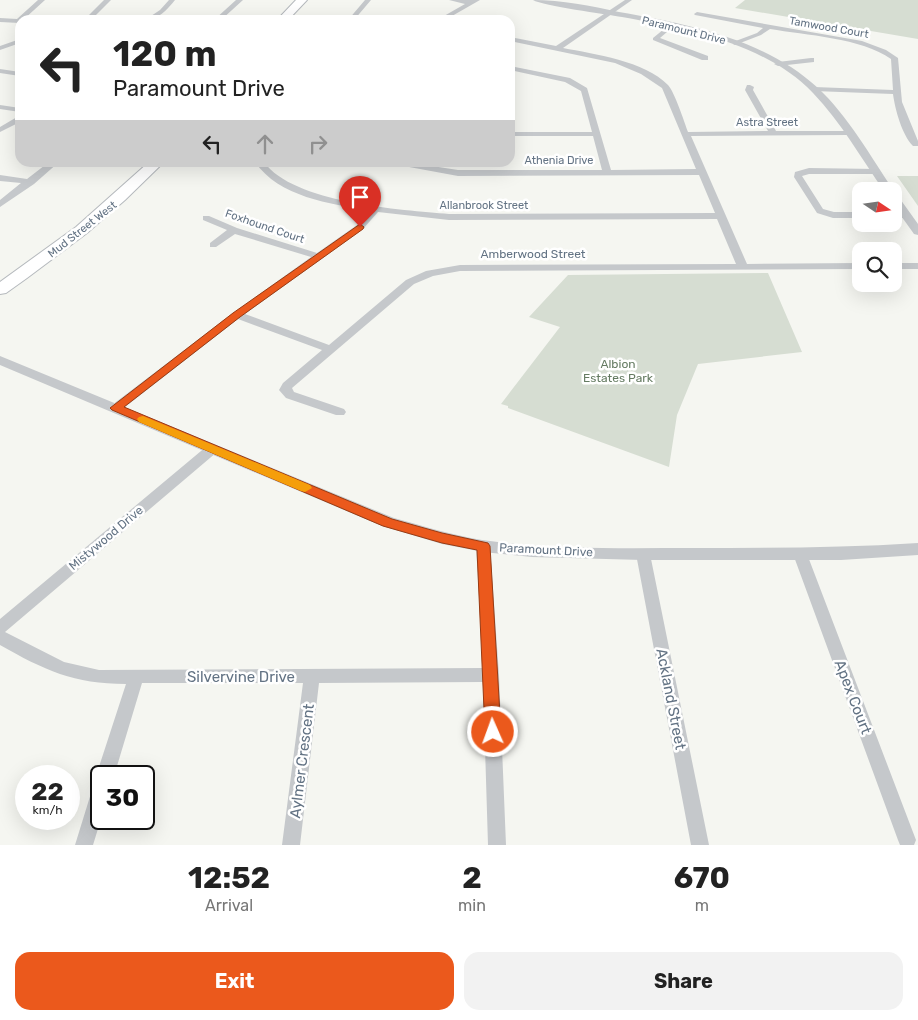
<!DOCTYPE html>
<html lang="en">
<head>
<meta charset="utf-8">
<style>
	body { margin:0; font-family:Rubik,sans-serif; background:#f2f2f2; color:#222; height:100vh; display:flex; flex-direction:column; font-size:19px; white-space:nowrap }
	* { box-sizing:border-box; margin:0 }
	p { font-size:16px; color:#767676 }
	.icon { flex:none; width:28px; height:28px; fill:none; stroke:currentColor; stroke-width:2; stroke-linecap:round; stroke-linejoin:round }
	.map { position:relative; height:845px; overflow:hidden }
	.drawer { display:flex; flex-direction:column; background:#fff; flex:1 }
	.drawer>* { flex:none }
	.guide { position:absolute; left:15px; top:15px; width:500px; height:152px; border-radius:15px; box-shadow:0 5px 20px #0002; background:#fff; color:#222; overflow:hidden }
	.needle { width:32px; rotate:103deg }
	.controls { position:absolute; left:852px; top:182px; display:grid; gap:10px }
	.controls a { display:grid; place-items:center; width:50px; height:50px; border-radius:10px; background:#fff; box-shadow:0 5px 20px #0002; font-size:25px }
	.speed { position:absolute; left:15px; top:765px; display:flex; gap:10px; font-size:25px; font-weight:700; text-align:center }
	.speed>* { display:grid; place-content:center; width:65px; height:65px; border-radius:50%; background:#fff; box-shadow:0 5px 20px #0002; line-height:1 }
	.speed small { font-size:12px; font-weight:400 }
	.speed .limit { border:2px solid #111; border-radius:8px; background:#fff; color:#111 }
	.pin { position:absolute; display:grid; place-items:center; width:42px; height:42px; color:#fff; margin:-51px -21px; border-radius:50% 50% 50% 0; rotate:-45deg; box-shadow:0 0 5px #0007 }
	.pin .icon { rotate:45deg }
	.me { position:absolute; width:55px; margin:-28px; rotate:358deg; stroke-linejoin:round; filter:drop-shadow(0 0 4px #0008) }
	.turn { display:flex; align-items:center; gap:18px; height:105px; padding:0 15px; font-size:22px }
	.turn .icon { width:65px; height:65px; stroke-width:2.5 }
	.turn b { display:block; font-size:35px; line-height:42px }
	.lanes { display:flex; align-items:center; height:48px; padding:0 15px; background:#0003; justify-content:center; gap:25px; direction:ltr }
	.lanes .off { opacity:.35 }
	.eta { display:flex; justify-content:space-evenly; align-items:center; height:85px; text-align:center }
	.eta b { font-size:30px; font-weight:700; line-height:35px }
	.button { display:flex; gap:10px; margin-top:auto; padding:10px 15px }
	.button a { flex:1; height:58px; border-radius:15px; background:#eb591c; color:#fff; font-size:20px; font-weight:700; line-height:58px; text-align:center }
	.button a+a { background:#f2f2f2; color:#222 }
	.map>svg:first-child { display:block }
</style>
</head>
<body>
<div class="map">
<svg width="918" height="845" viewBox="0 0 918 845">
	<rect width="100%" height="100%" fill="#f5f6f1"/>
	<path fill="#d6ddd2" d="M745,0h173v39l-183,-31z
		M897,176h21v30z
		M768,273l34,79 -104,12 -21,51 -8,52 -161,-59v-2l-7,-2 59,-77 -31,-10 39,-42z"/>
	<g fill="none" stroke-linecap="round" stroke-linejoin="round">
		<defs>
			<path id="primary" d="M296,0h11l-19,20h-11z
				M149,162h15l-39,38 -38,33 -60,45 -21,15 -6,1v-12l76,-55z"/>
		</defs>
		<use href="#primary" stroke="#b5b9bd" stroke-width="2"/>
		<path fill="#c5c8cb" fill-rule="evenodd" d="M38,0h7l-22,20h-3v3l-20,-1v-4l17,1z
			M104,0h7l-20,20h-7z
			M169,0h6c-8,10 -17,20 -30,20l15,-10z
			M236,0h7l-22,20h-7z
			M365,0h6l-17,20h-6z
			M449,0h31l-35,20h-8l28,-16z
			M625,0h7l-69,48c31,6 82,13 105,37 7,8 16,36 20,47l80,-1 -23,-41 2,-5h3l4,2 -1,3 23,41h75v4h-3l-157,1 56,128 114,-1v6l-401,2 -27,5 -19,8 -122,104 2,4 50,17 2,3 -2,3h-8l-50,-17 -7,-8 4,-7 39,-33 -84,-31 -118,92h-8l-2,-3 2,-3 121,-92 78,-56 -76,-23 -19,13h-6v-4l17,-13 -24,-10v-4h6l28,12 80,25 40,-28 12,-15c-39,-6 -90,-13 -114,-48h9c29,41 138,48 185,52l266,-1 -16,-38 -241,1 -76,-14h24l52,8h144l-9,-34h-83v-4h82l-11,-41 -16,-9 -55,-12v-4l60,12 17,10 24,82 85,-1 -34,-81 -21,-14 -26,-11 -105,-22v-4l46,9zM378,212l71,8 268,-1 19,45 -276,1 -34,6 -20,9 -77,65 -84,-31 118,-85z
			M697,12l165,29 24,9 12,8 4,44 16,39v5h-5c-11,-11 -18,-37 -20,-52l-79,-3 -4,-2 4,-2 79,3 -2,-31c-29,-21 -86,-24 -121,-30l-9,6 -26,10 -2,-1v-2l24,-9 6,-5 -68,-13 -1,-1z
			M669,25l5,1 -14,12 48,18v4h-6l-49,-20v-2z
			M20,39v4l-20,7v-4z
			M811,58h3v4l-36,4 -4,-2 4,-2z
			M0,69l20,3v4l-20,-3z
			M0,105l20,3v4l-20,-3z
			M17,117h3v5l-20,10v-5z
			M49,162h10l-25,22 -34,23v-7l21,-17 -21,-2v-6l27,4z
			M809,168l68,1 1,2 -4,3h-65l-7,2 21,33 11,3h27v6h-28l-16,-5 -23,-36 1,-5z
			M894,212h12l5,3 -5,3h-12z
			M894,263h24v6h-24z
			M212,445l5,1 1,3 -1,3 -212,180 59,30 35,8 384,-2 -7,-122 2,-4 5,-1 5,1 2,4 9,129 7,170h-18l-5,-163 -164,1 -19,162h-18l21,-162h-161l-28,93h-13v43l-8,26h-18l17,-55 3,-6 5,-2 -4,-6 30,-92c-52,0 -82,-14 -126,-39v-26l207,-173z
			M643,549l5,1 2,4 59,291h-18l-55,-291 2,-4z
			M800,549l5,1 2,4 109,286 -2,5h-14l-2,-5 -105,-286 2,-4z"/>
		<path fill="#c5c8cb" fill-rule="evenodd" d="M533,0c29,0 58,6 86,12 69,12 146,27 199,76 30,28 53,69 76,103h-10c-23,-33 -43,-69 -71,-98 -48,-50 -126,-64 -191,-76 -16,-3 -79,-11 -89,-17z
			M894,195l4,1 20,28v11l-4,-1 -20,-28z
			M0,356l394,162c29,8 58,17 88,22 69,10 143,8 212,8 75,0 149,0 224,-5v12l-77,5h-198l-111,-3 -49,-5 -41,-8 -60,-18 -382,-161z"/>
		<use href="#primary" fill="#fff" fill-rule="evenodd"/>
	</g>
	<path fill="#eb591c" stroke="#993a12" d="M360,224l4,3 -1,2 -123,88 -116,90 268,112 50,14 46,10 2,3 11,186 -3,5 -5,2 -6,-2 -2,-5 -8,-182 -35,-7 -59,-17 -271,-116 -2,-2 123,-95z"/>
	<path fill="#f59e0b" d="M143,416l167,69 2,3 -7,4 -4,-1 -162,-69 -2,-3 2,-2z"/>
	<g text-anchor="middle" stroke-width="5" stroke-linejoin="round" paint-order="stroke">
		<g font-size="11" fill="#637384" stroke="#fff">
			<text transform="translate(829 27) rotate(10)" y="4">Tamwood Court</text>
			<text transform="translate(684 30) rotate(14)" y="4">Paramount Drive</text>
			<text x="767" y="126">Astra Street</text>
			<text x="559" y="164">Athenia Drive</text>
			<text x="484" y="209">Allanbrook Street</text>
			<text transform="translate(265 226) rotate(19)" y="4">Foxhound Court</text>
			<text transform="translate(82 229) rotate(-38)" y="4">Mud Street West</text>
		</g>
		<g font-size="12" fill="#637384" stroke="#fff">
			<text x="533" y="258">Amberwood Street</text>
			<text transform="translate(106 538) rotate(-40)" y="4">Mistywood Drive</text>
			<text transform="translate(546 550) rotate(3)" y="4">Paramount Drive</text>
		</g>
		<g font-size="12" fill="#657b62" stroke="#fff">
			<text x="618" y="368">Albion<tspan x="618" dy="14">Estates Park</tspan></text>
		</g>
		<g font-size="15" fill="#637384" stroke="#fff">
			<text x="241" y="682">Silvervine Drive</text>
			<text transform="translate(853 697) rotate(69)" y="5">Apex Court</text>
			<text transform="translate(671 699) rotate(79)" y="5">Ackland Street</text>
			<text transform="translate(302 761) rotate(-83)" y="5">Aylmer Crescent</text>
		</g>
	</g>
</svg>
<div class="controls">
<a><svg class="needle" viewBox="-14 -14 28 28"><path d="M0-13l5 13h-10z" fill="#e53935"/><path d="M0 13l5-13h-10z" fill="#767676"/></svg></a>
<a><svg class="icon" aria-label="search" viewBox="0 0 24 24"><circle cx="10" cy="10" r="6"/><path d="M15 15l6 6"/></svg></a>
</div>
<div class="speed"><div>22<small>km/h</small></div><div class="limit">30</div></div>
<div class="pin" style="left:360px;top:227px;background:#d93025"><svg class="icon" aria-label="arrive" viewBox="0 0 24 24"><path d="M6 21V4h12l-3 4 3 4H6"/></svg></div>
<svg class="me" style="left:493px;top:732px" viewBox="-20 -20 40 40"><circle r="17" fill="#eb591c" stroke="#fff" stroke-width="3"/><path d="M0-11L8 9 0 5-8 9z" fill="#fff"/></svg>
<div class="guide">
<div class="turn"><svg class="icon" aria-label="left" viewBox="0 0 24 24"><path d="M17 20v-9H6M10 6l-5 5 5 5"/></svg><div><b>120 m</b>Paramount Drive</div></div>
<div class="lanes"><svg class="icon" aria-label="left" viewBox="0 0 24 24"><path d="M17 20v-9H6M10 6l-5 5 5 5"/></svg><svg class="icon off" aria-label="ahead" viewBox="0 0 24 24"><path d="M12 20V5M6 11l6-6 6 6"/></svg><svg class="icon off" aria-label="right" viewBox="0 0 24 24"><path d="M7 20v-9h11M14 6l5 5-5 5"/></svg></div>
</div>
</div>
<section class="drawer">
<div class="eta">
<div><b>12:52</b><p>Arrival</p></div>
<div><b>2</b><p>min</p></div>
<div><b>670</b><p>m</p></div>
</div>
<div class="button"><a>Exit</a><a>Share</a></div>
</section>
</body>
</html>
